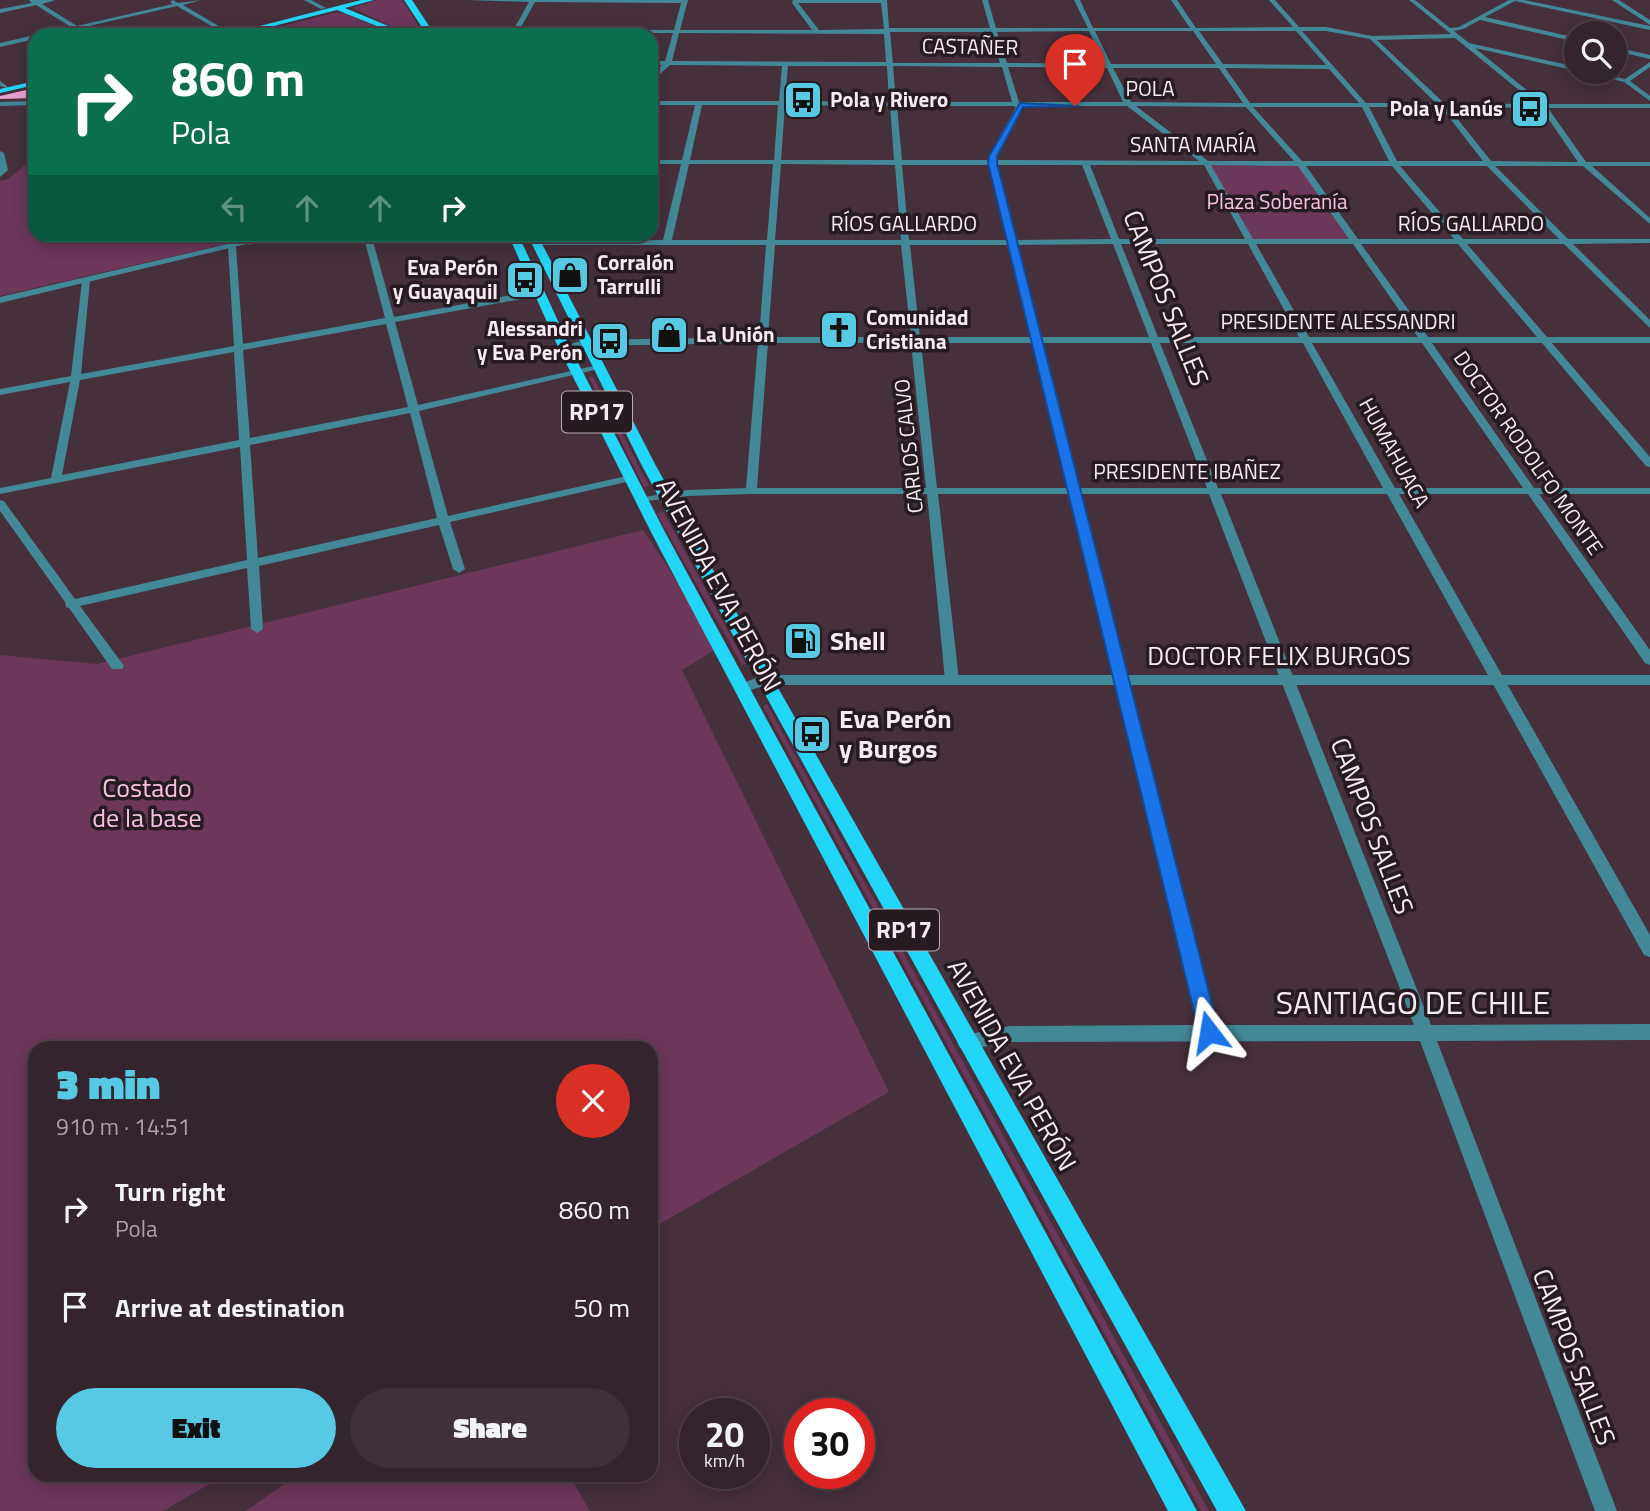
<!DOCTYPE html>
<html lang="en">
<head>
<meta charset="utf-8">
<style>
	body { margin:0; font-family:"Titillium Web",sans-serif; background:#3f3039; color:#f1f3f6; height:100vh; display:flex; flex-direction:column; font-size:26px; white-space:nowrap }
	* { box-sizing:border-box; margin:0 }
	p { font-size:23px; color:#a9a4aa }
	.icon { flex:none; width:38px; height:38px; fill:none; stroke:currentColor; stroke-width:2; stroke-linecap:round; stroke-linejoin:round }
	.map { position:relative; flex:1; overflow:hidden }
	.sheet { position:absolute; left:28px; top:1041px; width:630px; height:441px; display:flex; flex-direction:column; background:#34242d; border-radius:21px; box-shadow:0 4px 18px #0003,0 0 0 2px #4e4149 }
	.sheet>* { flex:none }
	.hud { position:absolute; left:28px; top:28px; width:630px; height:214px; border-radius:21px; box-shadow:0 4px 18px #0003,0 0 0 2px #4e4149; background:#0b6e4f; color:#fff; overflow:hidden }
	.buttons { position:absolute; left:1564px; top:21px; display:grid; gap:14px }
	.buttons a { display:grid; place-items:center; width:63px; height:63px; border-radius:50%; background:#34242d; box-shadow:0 4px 18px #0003,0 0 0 2px #4e4149; font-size:35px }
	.speed { position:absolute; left:679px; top:1398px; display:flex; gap:14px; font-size:35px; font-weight:700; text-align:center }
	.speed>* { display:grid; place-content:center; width:91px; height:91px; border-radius:50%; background:#34242d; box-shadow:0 4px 18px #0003,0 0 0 2px #4e4149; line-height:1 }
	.speed small { font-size:18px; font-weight:400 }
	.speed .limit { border:10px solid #d22; background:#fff; color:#111 }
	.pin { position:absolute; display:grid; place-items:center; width:60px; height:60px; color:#fff; margin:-72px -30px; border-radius:50% 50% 50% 0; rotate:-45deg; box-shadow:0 0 7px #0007 }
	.pin .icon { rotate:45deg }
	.me { position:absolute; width:77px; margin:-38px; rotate:346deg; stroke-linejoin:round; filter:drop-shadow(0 0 5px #0008) }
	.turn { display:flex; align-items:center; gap:24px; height:147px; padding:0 28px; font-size:32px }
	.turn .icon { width:91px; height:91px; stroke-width:2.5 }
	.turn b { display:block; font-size:49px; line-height:60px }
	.lanes { display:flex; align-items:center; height:66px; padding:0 28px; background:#0003; justify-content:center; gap:35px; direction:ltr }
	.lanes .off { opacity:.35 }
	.round { display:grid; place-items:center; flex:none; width:74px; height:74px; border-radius:37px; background:#3f3039 }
	.headline { display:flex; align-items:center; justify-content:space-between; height:119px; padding:0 28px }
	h1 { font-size:42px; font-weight:800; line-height:52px; color:#57c9e2 }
	.action { display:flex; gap:14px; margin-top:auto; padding:14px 28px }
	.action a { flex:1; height:80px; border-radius:42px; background:#57c9e2; color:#111; font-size:28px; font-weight:800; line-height:80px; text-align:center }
	.action a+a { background:#3f3039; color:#f1f3f6 }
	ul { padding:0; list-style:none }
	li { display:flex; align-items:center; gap:21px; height:98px; padding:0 28px }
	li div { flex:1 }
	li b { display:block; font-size:26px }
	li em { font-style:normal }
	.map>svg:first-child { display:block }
</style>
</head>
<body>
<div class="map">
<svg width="1650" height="1511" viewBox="0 0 1650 1511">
	<rect width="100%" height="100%" fill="#45303c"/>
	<path fill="#6c3759" d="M377,0h25l18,28 -18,3 -50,-23z
		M334,13h11l49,22h-147z
		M35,157v77l210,1 -1,5 -244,56v-115l8,-2z
		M1206,163h94l55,78h-105z
		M589,377h4l56,109 -5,1z
		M661,511l3,2 82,151 -4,1 -85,-151z
		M643,530l77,117 -38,23 207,422 -238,137v-181h-616v427h190l-62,36h-163v-856l97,9z
		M767,704l442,807h-8l-438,-805z
		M297,1475h272l21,36h-344z"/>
	<path fill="#eba2cd" d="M35,88v10l-35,1v-3z"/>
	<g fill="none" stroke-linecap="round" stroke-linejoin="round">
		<path fill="#438897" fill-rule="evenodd" d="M29,0h27l-14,4 35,22 96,-22 -3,-2 3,-2 5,3 23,-3 -18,5 51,30h-7l-50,-29 -97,22 -2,3 -38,4 31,-8 -35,-22 -36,8v-4l32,-6z
			M304,0h7l15,8 -5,1z
			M468,0h220l-8,30h132l-20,-27 1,-3h94l2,28h101l-8,-28h6l8,28h92l-14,-28h6l13,28h97l-19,-28h6l19,28 97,-1 -24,-27h6l24,27h27l46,9 79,-2 -42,-34h6l35,28 9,-1 50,-27h15l126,26v4l-135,-29 -30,16 92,21v4l-97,-22 -17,9 -9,2 15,12 108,24v4l-102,-23 69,56h106v4h-102l38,54h64v4h-58l58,52v6l-67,-58h-88l73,73h82v4l-77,1 77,76v8l-86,-84h-97l80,93h103v6h-98l98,114v10l-4,-1 -104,-123h-110l102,145h116v6h-111l111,156v15l-5,-2 -117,-169h-129l251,441v22l-6,-2 -257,-461h-166l210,531 219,-1v16l-213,1 180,470h-22l-175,-470 -410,1 -44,8 -6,-2 -3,-6 3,-6 50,-10 189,-1 -129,-531h-132l21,186 -7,5 -7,-5 -18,-186h-176l-63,2 -50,6v-4l50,-8 58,-2 12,-145 -173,3 -21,4 -5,-3 26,-7 174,-3 7,-92h-230l-4,-2 4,-2 127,-1 18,-76h-30v-4h31l13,-55h-44v-4h128l3,-35 -112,-1 -19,17v-6l11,-11h-11v-4h14l8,-28h-155l-7,2 1,-2 -85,-1 2,-3h85l15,-27zM535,2l146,1 -7,27 -154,-1zM798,3h83l3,26 -65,1zM1089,31l16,33 -98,-1 -10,-31zM1095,31h98l23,33h-105zM1199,31h97l30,34 -103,-1zM1302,31h24l44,8 66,64h-70zM890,32h101l9,31h-107zM679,33l205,1 2,28 -214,-1zM1455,38l81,66 -92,-1 -67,-63zM788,66h99l2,36 -104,-1zM893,66l109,1 10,35h-116zM1008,67l99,1 16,34h-104zM1113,68h106l24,35 -112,-1zM1225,68l104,1 30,34h-109zM702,105h76l-4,55h-84zM785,105l105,1 4,54h-113zM897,106h116l3,1 -27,49v4h-87zM1023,106h104l72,55 -202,-1v-4zM1136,106l110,1 48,54h-86zM1253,107h109l27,54h-87zM1369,107h72l42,54h-86zM1448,107l93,1 37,54 -87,-1zM689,164h84l-6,76h-95zM781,164l114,1 6,75h-126zM902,165h88l18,75h-99zM997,165h85l29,74 -95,1zM1090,165h114l41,74h-126zM1211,165l87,1 51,73h-96zM1306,166h86l62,73h-96zM1400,166h87l72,73h-96zM1113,244l36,93h-108l-24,-92zM1121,244h127l51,93h-141zM1256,244h97l65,93h-109zM1361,244h97l79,93h-109zM775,245h126l10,92h-143zM910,245h99l23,92h-112zM768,343h143l15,145h-169zM921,343h112l35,145h-131zM1042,343h109l56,145h-128zM1160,343h143l80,145h-165zM1312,343h110l101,145h-128zM1081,494h128l205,531h-198z
			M1612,0h7l31,20v5z
			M35,35v4l-35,8v-4z
			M1615,47l35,8v4l-35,-8z
			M1650,62v5l-20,14 20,15v5l-26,-19 -40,-10h10l31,7z
			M0,81l7,5v2l-7,-2z
			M35,101v4l-35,1v-4z
			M0,151l4,2 4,17 -8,7z
			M244,234h8l-1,11 -7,-2z
			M363,234h8l23,83 144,-27 4,3 -4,3 -143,26 23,83 180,-40 5,3 -184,43 29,105 183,-41 5,3 -5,3 -181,41 15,47 -6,4 -6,-4 -14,-44 -180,41 4,63 -6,4 -6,-4 -4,-61 -167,38 44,60 -2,3h-10l-43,-61 -3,-1 -1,-5 -65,-91v-11l4,1 71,98 172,-39 -7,-113 -240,47v-6l51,-10 19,-96 -70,13v-6l71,-13 11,-95 4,-3 4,3 -9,93 153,-28 -6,-99 4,-3 4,3 7,97 142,-26zM386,324l22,83 -158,31 -7,-88zM234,352l5,88 -177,35 18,-95zM410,413l27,105 -179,40 -8,-113z"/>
		<path fill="#438897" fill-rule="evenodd" d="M271,234h17l-288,69v-6z
			M765,675h885v10h-884l-24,8 -7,-5 2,-3z"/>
		<path fill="#22d6f8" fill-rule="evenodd" d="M361,0h13l-29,8 65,27h-11l-62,-25 -99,25h-13z
			M404,0h8l23,35h-8z
			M35,81v4l-35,8v-4z
			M508,234h10l52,113 96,187 531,977h-29l-516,-977 -94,-187z
			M527,234h10l118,230 118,215 473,832h-29l-460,-831 -116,-216z"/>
	</g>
	<path fill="#1a73e8" stroke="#114b97" stroke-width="2" d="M1020,103l59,3 -56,1 -26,49v7l222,869 -3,6 -7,3 -7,-3 -3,-6 -211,-869 1,-7z"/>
	<defs>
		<symbol id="bus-square" viewBox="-11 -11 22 22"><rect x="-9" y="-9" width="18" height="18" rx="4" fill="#57c9e2" stroke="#251b21"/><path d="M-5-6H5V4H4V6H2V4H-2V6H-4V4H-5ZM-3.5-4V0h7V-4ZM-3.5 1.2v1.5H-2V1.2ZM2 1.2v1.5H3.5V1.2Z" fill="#111"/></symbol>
		<symbol id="shop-square" viewBox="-11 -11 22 22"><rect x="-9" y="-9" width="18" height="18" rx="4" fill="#57c9e2" stroke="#251b21"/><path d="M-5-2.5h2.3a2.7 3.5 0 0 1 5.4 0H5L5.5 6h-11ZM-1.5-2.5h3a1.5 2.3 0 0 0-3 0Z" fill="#111"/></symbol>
		<symbol id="church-square" viewBox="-11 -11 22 22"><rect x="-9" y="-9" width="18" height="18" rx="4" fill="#57c9e2" stroke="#251b21"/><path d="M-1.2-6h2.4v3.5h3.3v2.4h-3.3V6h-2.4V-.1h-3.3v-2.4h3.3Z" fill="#111"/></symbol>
		<symbol id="fuel-square" viewBox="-11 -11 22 22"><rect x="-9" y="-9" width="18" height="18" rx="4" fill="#57c9e2" stroke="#251b21"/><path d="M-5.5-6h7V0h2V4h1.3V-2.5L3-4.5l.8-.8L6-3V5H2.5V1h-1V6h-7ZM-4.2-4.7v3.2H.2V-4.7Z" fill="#111"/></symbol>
	</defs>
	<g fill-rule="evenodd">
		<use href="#bus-square" x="781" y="78" width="44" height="44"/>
		<use href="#bus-square" x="1508" y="87" width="44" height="44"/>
		<use href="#shop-square" x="548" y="253" width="44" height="44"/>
		<use href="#bus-square" x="503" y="258" width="44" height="44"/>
		<use href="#church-square" x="817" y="308" width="44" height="44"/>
		<use href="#shop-square" x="647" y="313" width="44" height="44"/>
		<use href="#bus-square" x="588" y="319" width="44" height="44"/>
		<use href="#fuel-square" x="781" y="619" width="44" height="44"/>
		<use href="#bus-square" x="790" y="712" width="44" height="44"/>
	</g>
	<g text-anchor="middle" stroke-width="7" stroke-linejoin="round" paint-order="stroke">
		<g font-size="21" fill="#f8eaf2" stroke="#251b21">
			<text transform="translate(970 47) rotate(1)" y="7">CASTAÑER</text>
			<text x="1150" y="96">POLA</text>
			<text x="1193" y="152">SANTA MARÍA</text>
			<text x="904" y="231">RÍOS GALLARDO</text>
			<text x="1471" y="231">RÍOS GALLARDO</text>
			<text x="1338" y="329">PRESIDENTE ALESSANDRI</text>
			<text transform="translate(909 446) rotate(-96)" y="7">CARLOS CALVO</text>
			<text transform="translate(1394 453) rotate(61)" y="7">HUMAHUACA</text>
			<text transform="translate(1528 453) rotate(55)" y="7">DOCTOR RODOLFO MONTE</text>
			<text x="1187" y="479">PRESIDENTE IBAÑEZ</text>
		</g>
		<g font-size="21" font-weight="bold" fill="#f8eaf2" stroke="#251b21" text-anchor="start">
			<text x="830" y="107">Pola y Rivero</text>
			<text x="1503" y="116" text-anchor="end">Pola y Lanús</text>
			<text x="597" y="270">Corralón<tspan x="597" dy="24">Tarrulli</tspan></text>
			<text x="498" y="275" text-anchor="end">Eva Perón<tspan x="498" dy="24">y Guayaquil</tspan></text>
			<text x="866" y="325">Comunidad<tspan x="866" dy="24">Cristiana</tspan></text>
			<text x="583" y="336" text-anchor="end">Alessandri<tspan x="583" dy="24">y Eva Perón</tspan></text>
			<text x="696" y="342">La Unión</text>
		</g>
		<g font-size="21" fill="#fac0e2" stroke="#251b21">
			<text x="1277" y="209">Plaza Soberanía</text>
		</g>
		<g fill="#251b21" stroke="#b9acb3" stroke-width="2">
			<rect x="562" y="391.5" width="70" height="41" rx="5"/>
			<rect x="869" y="909.5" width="70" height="41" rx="5"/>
		</g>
		<g font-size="24" font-weight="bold" fill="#f8eaf2">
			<text x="597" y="420">RP17</text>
			<text x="904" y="938">RP17</text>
		</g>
		<g font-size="26" fill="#f8eaf2" stroke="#251b21">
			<text transform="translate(1166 298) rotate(68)" y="9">CAMPOS SALLES</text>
			<text transform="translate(719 585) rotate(62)" y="9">AVENIDA EVA PERÓN</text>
			<text x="1279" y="665">DOCTOR FELIX BURGOS</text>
			<text transform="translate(1372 826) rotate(69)" y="9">CAMPOS SALLES</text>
			<text transform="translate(1012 1065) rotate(61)" y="9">AVENIDA EVA PERÓN</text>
			<text transform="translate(1574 1357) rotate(69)" y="9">CAMPOS SALLES</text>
		</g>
		<g font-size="26" font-weight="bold" fill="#f8eaf2" stroke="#251b21" text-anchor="start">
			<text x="830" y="650">Shell</text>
			<text x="839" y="728">Eva Perón<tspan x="839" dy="30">y Burgos</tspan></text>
		</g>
		<g font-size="26" fill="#fac0e2" stroke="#251b21">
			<text x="147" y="797">Costado<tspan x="147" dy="30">de la base</tspan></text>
		</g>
		<g font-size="32" fill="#f8eaf2" stroke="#251b21">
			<text x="1413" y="1014">SANTIAGO DE CHILE</text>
		</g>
	</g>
</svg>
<div class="buttons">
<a><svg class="icon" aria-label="search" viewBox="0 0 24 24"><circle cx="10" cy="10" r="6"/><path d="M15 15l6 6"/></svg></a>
</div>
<div class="speed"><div>20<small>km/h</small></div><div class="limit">30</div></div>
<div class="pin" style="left:1075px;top:106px;background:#d93025"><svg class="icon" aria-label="arrive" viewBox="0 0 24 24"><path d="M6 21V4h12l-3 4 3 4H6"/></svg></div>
<svg class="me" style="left:1209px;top:1032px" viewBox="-20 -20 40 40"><path d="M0-17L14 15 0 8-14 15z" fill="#1a73e8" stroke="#fff" stroke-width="4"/></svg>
<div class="hud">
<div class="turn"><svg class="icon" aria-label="right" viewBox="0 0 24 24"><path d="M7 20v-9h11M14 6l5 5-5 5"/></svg><div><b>860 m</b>Pola</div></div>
<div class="lanes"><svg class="icon off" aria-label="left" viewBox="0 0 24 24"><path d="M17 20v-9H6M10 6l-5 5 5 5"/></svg><svg class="icon off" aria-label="ahead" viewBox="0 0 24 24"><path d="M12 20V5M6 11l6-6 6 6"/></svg><svg class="icon off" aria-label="ahead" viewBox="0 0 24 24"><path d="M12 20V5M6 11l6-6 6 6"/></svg><svg class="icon" aria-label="right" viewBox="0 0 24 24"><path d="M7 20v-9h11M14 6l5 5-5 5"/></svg></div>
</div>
<section class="sheet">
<div class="headline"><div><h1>3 min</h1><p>910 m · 14:51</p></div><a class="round" style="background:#d93025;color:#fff"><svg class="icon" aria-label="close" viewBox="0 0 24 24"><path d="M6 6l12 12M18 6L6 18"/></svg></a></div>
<ul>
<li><svg class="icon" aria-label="right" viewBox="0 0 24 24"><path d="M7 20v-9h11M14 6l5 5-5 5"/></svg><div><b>Turn right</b><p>Pola</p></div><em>860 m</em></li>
<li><svg class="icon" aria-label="arrive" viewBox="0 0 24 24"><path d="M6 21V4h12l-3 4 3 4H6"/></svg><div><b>Arrive at destination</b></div><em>50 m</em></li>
</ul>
<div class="action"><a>Exit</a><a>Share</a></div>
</section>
</div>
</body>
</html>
